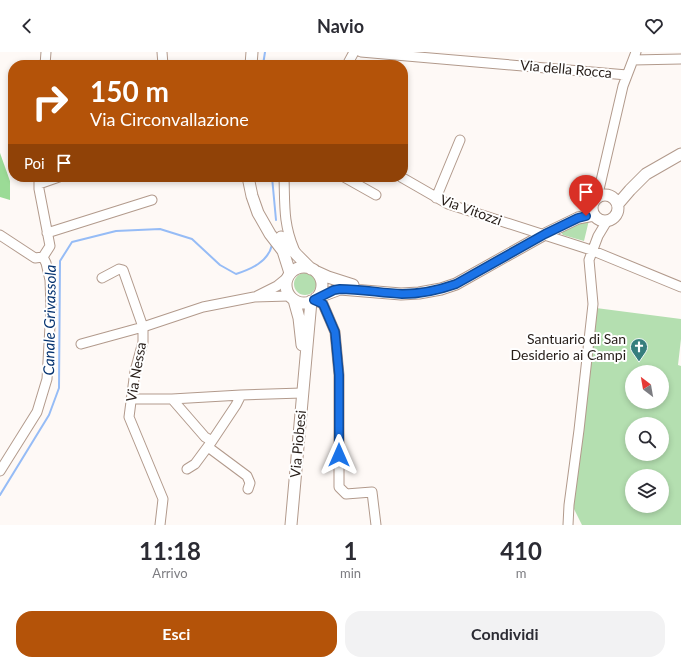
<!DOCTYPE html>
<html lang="it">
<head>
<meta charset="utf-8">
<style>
	body { margin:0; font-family:Lato,sans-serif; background:#f2f2f3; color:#2b2b33; height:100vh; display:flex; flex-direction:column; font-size:15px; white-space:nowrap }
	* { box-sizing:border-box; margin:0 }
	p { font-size:13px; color:#7c7c81 }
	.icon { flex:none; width:22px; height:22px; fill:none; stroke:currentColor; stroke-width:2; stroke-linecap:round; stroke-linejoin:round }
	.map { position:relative; height:473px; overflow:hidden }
	.drawer { display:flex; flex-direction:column; background:#fff; flex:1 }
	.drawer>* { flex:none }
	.top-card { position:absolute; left:8px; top:8px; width:400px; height:122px; border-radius:16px; box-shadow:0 2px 6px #0003; background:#b45309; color:#fff; overflow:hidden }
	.needle { width:26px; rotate:329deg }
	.controls { position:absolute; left:625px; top:313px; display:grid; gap:8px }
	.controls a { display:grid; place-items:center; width:44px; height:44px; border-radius:50%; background:#fff; box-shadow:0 2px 6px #0003; font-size:20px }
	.pin { position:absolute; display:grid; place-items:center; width:34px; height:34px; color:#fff; margin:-41px -17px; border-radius:50% 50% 50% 0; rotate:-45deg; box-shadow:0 0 4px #0007 }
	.pin .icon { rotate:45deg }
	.me { position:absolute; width:44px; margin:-22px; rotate:0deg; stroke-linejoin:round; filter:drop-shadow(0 0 3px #0008) }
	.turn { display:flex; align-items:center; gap:14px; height:84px; padding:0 16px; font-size:18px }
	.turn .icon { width:52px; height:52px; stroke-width:2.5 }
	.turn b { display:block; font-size:28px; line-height:34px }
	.then { display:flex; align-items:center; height:38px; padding:0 16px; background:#0003; gap:8px; font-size:15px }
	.eta { display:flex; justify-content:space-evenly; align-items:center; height:68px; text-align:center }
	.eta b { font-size:24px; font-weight:700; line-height:28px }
	.action { display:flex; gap:8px; margin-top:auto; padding:8px 16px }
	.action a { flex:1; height:46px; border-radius:16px; background:#b45309; color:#fff; font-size:16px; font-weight:700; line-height:46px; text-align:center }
	.action a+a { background:#f2f2f3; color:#2b2b33 }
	header { display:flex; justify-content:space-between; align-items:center; height:52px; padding:0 16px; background:#fff; font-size:18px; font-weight:700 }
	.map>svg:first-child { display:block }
</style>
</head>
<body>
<header><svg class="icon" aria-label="back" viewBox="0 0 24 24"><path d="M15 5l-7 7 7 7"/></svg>Navio<svg class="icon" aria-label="heart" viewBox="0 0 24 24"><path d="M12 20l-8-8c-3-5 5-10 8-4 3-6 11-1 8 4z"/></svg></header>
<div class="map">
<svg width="681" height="473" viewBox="0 0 681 473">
	<rect width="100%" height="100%" fill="#fef9f6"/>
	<path fill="#b4dfb0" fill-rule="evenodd" d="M590,164l-6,25 -21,-6 -3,-4z
		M294 232a11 11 0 1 1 22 0a11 11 0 1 1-22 0Z
		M596,256l85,11v20l-3,26 3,1v159h-99l-10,-20zM632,320h30v30h-30zM632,372h30v30h-30zM632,424h30v30h-30z"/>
	<path fill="#9bdb96" d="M0,101l10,28v19l-10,-3z"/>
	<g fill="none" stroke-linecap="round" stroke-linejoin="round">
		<path stroke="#96bcf6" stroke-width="2" d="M263,13l2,-13
			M272,125l4,43
			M0,443l49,-80 10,-27 1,-127 12,-19 44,-11 44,-2 32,10 28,26 16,9c15,-5 32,-12 36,-29"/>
		<defs>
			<path id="minor" d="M162,0l1,13
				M361,0l266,23
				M633,8l48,-1
				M45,13l1,-13
				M347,13l7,-13
				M284,125c1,27 -1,46 10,72
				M344,125l32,18
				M401,125l47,27 143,46 90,37
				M39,132l20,-7
				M436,146l24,-58
				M597,146l26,-112 13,-34
				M47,181l105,-33
				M0,183l35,23 8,-1 7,-11 -11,-57v-12
				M102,226l17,-9 4,1 20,57v15l-8,29 -6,46 34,82 -3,26
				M257,244l20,-10 11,-9
				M314,248l9,4 12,28 4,43v112l7,7 26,-2 4,33
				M81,292l62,-17 60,-20 51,-10 35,-1
				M131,347h41l69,-4 61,-2
				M172,347l33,38 7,4
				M208,395l39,29 3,7 -2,6
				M187,417l8,-5 17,-23 24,-36 5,-10
				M0,419l37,-59 10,-33 4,-71 -1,-28 -4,-17 -3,-6
				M568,473l1,-20 10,-75 14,-126 -4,-44 9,-24 9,-15"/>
			<path id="tertiary" d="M251,13l1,-13
				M248,125l4,19 6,17 12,21 13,17 7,22
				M592 156a13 13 0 1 1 26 0a13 13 0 1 1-26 0Z
				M618,152l12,-14 16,-16 35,-20
				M281,185l16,18 14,14
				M286 233a18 18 0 1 1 36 0a18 18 0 1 1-36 0Z
				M317,220l11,5 25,8
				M316,246l24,-9 61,5 18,-1 22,-4 15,-5 89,-50 33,-16 16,-3
				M294,248l5,18 3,27
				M291,473l20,-224"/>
		</defs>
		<use href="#minor" stroke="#b29a8c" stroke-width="11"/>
		<use href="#tertiary" stroke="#b29a8c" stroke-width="13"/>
		<use href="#minor" stroke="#fff" stroke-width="9"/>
		<use href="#tertiary" stroke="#fff" stroke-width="11"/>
	</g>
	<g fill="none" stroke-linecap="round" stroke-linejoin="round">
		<defs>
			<path id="route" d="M339,403v-80l-4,-43 -12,-28 -9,-4 20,-10 6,-1c21,0 41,4 62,5 18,0 37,-4 54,-10l89,-50 33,-16 8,-2"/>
		</defs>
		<use href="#route" stroke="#114b97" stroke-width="10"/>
		<use href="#route" stroke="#1a73e8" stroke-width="7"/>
	</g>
	<defs>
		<symbol id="church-pin" viewBox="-11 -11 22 30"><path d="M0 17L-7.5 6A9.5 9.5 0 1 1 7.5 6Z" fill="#367e7d" stroke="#fff"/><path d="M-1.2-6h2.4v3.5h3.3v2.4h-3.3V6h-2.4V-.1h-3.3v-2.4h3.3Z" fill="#fff"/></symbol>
	</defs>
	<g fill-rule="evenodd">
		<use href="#church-pin" x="629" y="285" width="20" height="27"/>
	</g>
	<g text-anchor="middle" stroke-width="4" stroke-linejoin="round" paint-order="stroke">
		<g font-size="14" fill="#261d18" stroke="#fff">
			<text transform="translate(566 17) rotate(5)" y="5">Via della Rocca</text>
			<text transform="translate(471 158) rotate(20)" y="5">Via Vitozzi</text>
			<text transform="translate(136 320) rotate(-80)" y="5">Via Nessa</text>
			<text transform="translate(298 392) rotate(-85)" y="5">Via Piobesi</text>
		</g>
		<g font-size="14" fill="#261d18" stroke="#fff" text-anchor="end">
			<text x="626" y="292">Santuario di San<tspan x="626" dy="16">Desiderio ai Campi</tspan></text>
		</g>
		<g font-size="15" font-style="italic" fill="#063370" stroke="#fff">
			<text transform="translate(50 268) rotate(-89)" y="5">Canale Grivassola</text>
		</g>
	</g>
</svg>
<div class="controls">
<a><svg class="needle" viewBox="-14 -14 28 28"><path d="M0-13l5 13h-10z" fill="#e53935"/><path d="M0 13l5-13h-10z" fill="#7c7c81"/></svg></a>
<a><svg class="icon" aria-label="search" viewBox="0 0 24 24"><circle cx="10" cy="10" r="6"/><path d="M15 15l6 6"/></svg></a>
<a><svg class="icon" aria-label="layers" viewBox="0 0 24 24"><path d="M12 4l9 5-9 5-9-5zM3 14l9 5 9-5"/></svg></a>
</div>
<div class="pin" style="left:586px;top:164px;background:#d93025"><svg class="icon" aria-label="arrive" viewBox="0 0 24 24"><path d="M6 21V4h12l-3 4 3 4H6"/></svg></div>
<svg class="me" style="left:339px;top:403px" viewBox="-20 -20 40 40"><path d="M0-17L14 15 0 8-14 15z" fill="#1a73e8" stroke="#fff" stroke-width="4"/></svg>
<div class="top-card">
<div class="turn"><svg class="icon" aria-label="right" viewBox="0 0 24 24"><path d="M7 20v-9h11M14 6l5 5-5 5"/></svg><div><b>150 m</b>Via Circonvallazione</div></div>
<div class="then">Poi<svg class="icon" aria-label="arrive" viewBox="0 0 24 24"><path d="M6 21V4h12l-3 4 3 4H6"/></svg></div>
</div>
</div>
<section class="drawer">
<div class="eta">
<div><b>11:18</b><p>Arrivo</p></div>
<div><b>1</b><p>min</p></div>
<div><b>410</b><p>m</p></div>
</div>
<div class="action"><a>Esci</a><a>Condividi</a></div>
</section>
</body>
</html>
